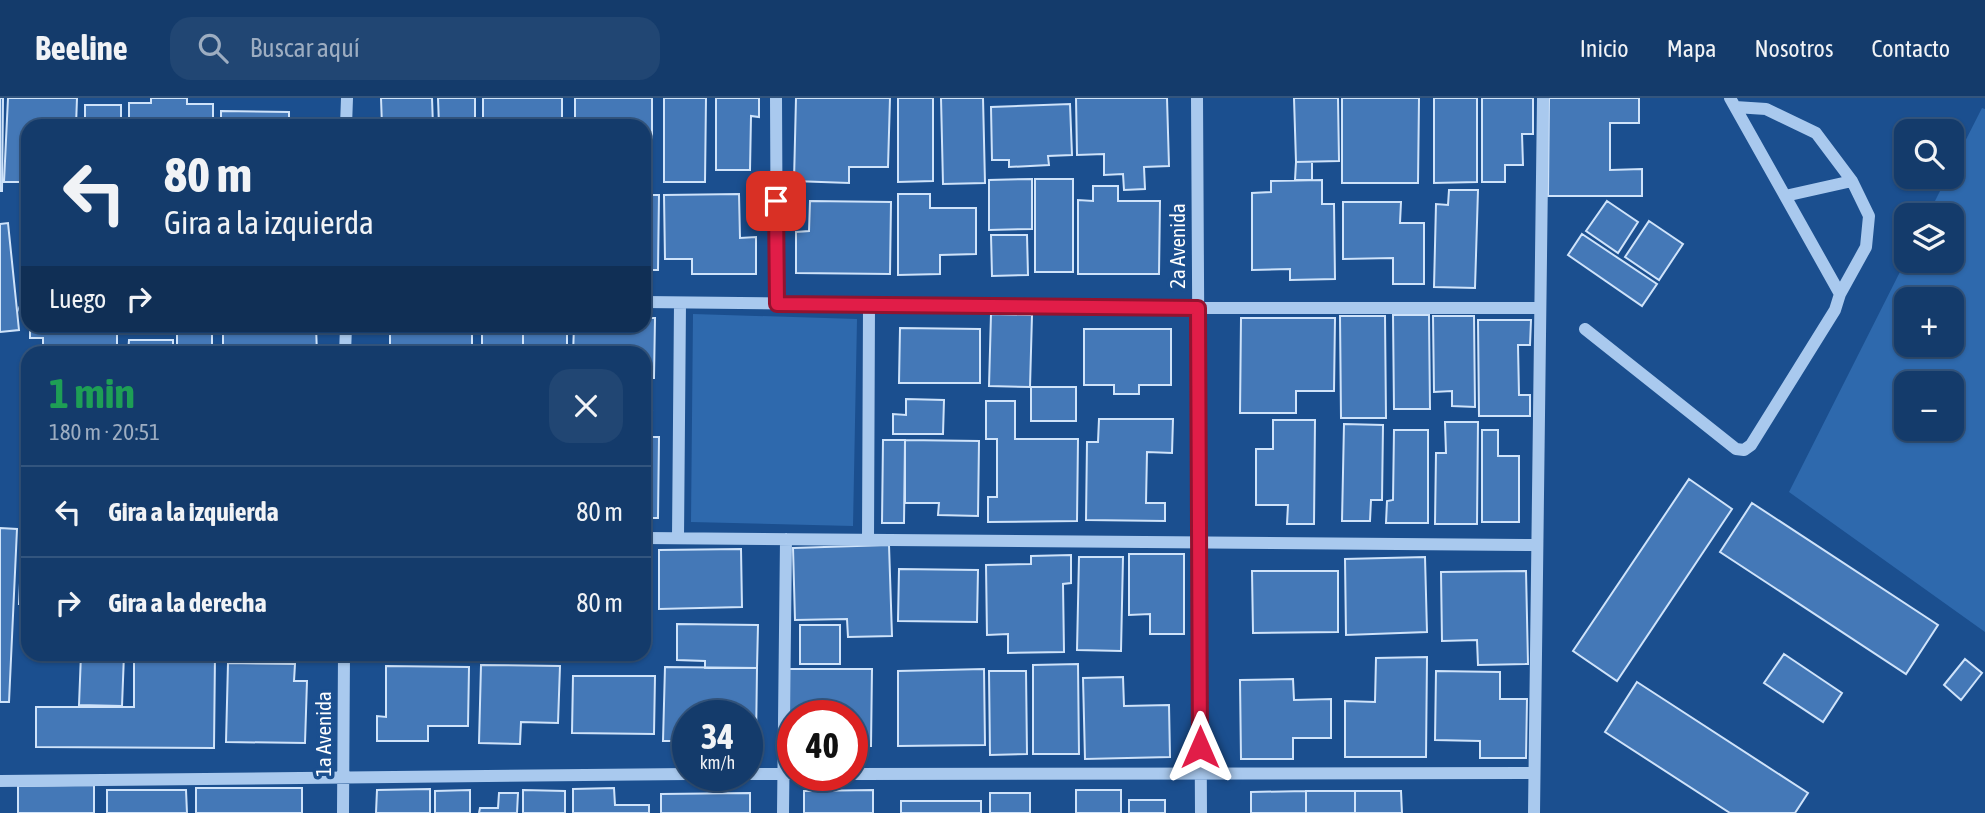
<!DOCTYPE html>
<html lang="es">
<head>
<meta charset="utf-8">
<style>
	body { margin:0; font-family:"Asap Condensed",sans-serif; background:#214673; color:#f1f3f6; height:100vh; display:flex; flex-direction:column; font-size:26px; white-space:nowrap }
	* { box-sizing:border-box; margin:0 }
	p { font-size:23px; color:#9dadc1 }
	.icon { flex:none; width:38px; height:38px; fill:none; stroke:currentColor; stroke-width:2; stroke-linecap:round; stroke-linejoin:round }
	.map { position:relative; flex:1; overflow:hidden }
	.details { position:absolute; left:21px; top:248px; width:630px; height:315px; display:flex; flex-direction:column; background:#143b6b; border-radius:21px; box-shadow:0 2px 5px #0004,0 0 0 2px #33557e }
	.details>* { flex:none }
	.banner { position:absolute; left:21px; top:21px; width:630px; height:214px; border-radius:21px; box-shadow:0 2px 5px #0004,0 0 0 2px #33557e; background:#143b6b; color:#f1f3f6; overflow:hidden }
	.controls { position:absolute; left:1894px; top:21px; display:grid; gap:14px }
	.controls a { display:grid; place-items:center; width:70px; height:70px; border-radius:14px; background:#143b6b; box-shadow:0 2px 5px #0004,0 0 0 2px #33557e; font-size:35px }
	.speed { position:absolute; left:672px; top:602px; display:flex; gap:14px; font-size:35px; font-weight:700; text-align:center }
	.speed>* { display:grid; place-content:center; width:91px; height:91px; border-radius:50%; background:#143b6b; box-shadow:0 2px 5px #0004,0 0 0 2px #33557e; line-height:1 }
	.speed small { font-size:18px; font-weight:400 }
	.speed .limit { border:10px solid #d22; background:#fff; color:#111 }
	.pin { position:absolute; display:grid; place-items:center; width:60px; height:60px; color:#fff; margin:-30px; border-radius:14px; box-shadow:0 4px 10px #0006 }
	.me { position:absolute; width:77px; margin:-38px; rotate:0deg; stroke-linejoin:round; filter:drop-shadow(0 0 5px #0008) }
	.turn { display:flex; align-items:center; gap:24px; height:147px; padding:0 28px; font-size:32px }
	.turn .icon { width:91px; height:91px; stroke-width:2.5 }
	.turn b { display:block; font-size:49px; line-height:60px }
	.then { display:flex; align-items:center; height:66px; padding:0 28px; background:#0003; gap:14px; font-size:26px }
	.round { display:grid; place-items:center; flex:none; width:74px; height:74px; border-radius:21px; background:#214673 }
	.summary { display:flex; align-items:center; justify-content:space-between; height:119px; padding:0 28px }
	h1 { font-size:42px; font-weight:700; line-height:52px; color:#1e9e55 }
	ul { padding:0; list-style:none }
	li { display:flex; align-items:center; gap:21px; height:91px; padding:0 28px; border-top:2px solid #33557e }
	li div { flex:1 }
	li b { display:block; font-size:26px }
	li em { font-style:normal }
	header { display:flex; align-items:center; gap:42px; box-sizing:border-box; height:98px; padding:0 35px; background:#143b6b; border-bottom:2px solid #33557e }
	header strong { font-size:33px }
	nav { display:flex; gap:38px; margin-inline-start:auto; font-size:24px }
	.search { width:490px; height:63px; background:#214673; display:flex; align-items:center; gap:18px; box-sizing:border-box; padding:0 24px; border-radius:21px; color:#9dadc1; font-size:26px }
	.map>svg:first-child { display:block }
</style>
</head>
<body>
<header>
<strong>Beeline</strong>
<div class="search"><svg class="icon" aria-label="search" viewBox="0 0 24 24"><circle cx="10" cy="10" r="6"/><path d="M15 15l6 6"/></svg>Buscar aquí</div>
<nav><a>Inicio</a><a>Mapa</a><a>Nosotros</a><a>Contacto</a></nav>
</header>
<div class="map">
<svg width="1985" height="715" viewBox="0 0 1985 715">
	<rect width="100%" height="100%" fill="#1b4f8f"/>
	<path fill="#2e69ad" fill-rule="evenodd" d="M1982,10l3,1v523l-196,-140 117,-232 45,1v-46h-23l19,-38h4v-8zM1906,201h45v46h-45zM1906,285h45v46h-45z
		M693,216l164,5 -4,207 -162,-4z"/>
	<path fill="#4478b7" stroke="#cfe3fa" stroke-width="2" d="M0,0h3l-1,93h-2z
		M8,0h69l-1,28h-48v56h-24z
		M151,0h36v6h26v22h-84v-23h22z
		M381,0h51l1,28h-51z
		M438,0h37v28h-36z
		M483,0h79v28h-79z
		M575,0h77v56l-8,1v-29h-69z
		M664,0h42l-1,84h-41z
		M716,0h43v19l-8,-1 -1,54h-34z
		M796,0h94l-2,69h-39v16l-55,-2z
		M898,0h35v83l-35,1z
		M941,0h42l2,85 -42,1z
		M1076,0h91l2,68 -25,1 1,22 -21,1 -1,-16 -19,1v-21l-27,1z
		M1294,0h44l1,63 -43,1z
		M1342,0h77l-1,85h-76z
		M1434,0h43v84l-43,1z
		M1482,0h51v36h-11l1,31h-18v17h-23z
		M1549,0h90v25h-29v47l32,-1v27h-94z
		M1070,6l2,51 -24,1 1,9 -40,2v-7h-17l-1,-53z
		M85,7h36v21h-36z
		M221,13l68,1v14h-68z
		M1296,64h16v18h-17z
		M1032,81v50l-43,1v-50z
		M1035,81h38v93h-38z
		M1322,82v24h12l1,75 -45,1v-11l-38,1v-77l19,-1v-11z
		M1093,88h25v15h42l-1,73h-81v-74l15,1z
		M1449,92h29l-3,98 -41,-1 2,-83 12,1z
		M739,96l1,44 16,-1v37h-64v-15h-27l-1,-64z
		M898,96h32v14h46v46l-36,1v19l-42,1z
		M644,97h15l-1,75h-14z
		M810,103l81,1 -1,72 -94,-1v-41l13,-1z
		M1607,103l31,21 -20,31 -32,-22z
		M1343,104h58l-1,21h24v61h-31v-26l-50,1z
		M1649,123l34,23 -24,36 -34,-23z
		M8,125l11,107 -19,2v-108z
		M1582,136l75,50 -15,22 -74,-51z
		M991,137h36l1,40 -36,1z
		M991,216l41,1 -2,72 -41,-1z
		M1393,217h36l1,94h-36z
		M1340,218h45l1,102h-45z
		M1433,218h41l1,91 -23,-1v-15l-18,1z
		M644,220h11l-1,60h-10v-24h-71l1,-28h70z
		M1241,220h94l-1,73h-38v22h-56z
		M1478,222h53l-1,25h-12l1,50h11v21h-51z
		M30,228h87v28h-74v-16h-13z
		M177,228h35v28h-35z
		M260,228h56l1,28h-94v-24l37,-1z
		M390,228h82v28h-82z
		M482,228h41v28h-41z
		M523,228h44v28h-44z
		M900,230l80,1v54h-81z
		M1084,231h87v56h-32v9h-25v-9h-30z
		M129,242h44v14h-45z
		M1031,289h45v34h-45z
		M906,301l38,1 -1,34h-50v-20l13,1z
		M986,303h29v38h63l-1,82 -89,1v-25h9v-58h-11z
		M644,313h8l-1,26h8l-1,81h-14z
		M1099,321h74l-1,34 -25,-1 -1,51h19v18l-79,-1 1,-78h11z
		M1273,322h42l-1,104h-27l1,-19h-32v-56h17z
		M1445,324h33l-1,102h-42l1,-71h10z
		M1344,326l39,1 -1,75h-11l-1,21h-28z
		M1394,332h34v93h-42l1,-22 6,-1z
		M1482,332h16v26h21v66h-37z
		M883,342h22l-1,83h-22z
		M905,342l74,1 -1,75 -40,-1 1,-12h-34z
		M1689,381l43,30 -115,172 -44,-30z
		M1752,405l186,122 -32,49 -186,-122z
		M0,430l17,1 -8,173h-9z
		M22,443h6v63h-9z
		M889,447l3,91 -44,1 -1,-18 -52,1 -2,-72z
		M741,451l1,58 -83,2v-59z
		M1129,456h55v80h-34v-20l-21,1z
		M1071,457v28l-8,1 1,68 -56,1v-19l-21,1 -1,-70 45,-1v-8z
		M644,459h7l1,71 -8,1z
		M1079,459h44l-2,94 -44,-1z
		M1425,459l2,75 -81,3 -1,-76z
		M899,471l79,1 -1,52 -79,-1z
		M1252,473h86v61l-85,1z
		M1526,473l2,93 -50,1 -1,-25 -35,1 -1,-69z
		M677,526l81,1 -1,43h-52v-7l-28,-1z
		M800,527h40v39h-40z
		M81,556h43l-2,52 -43,-1z
		M134,556h81l-1,94 -178,-1v-40h98z
		M1784,556l58,39 -19,29 -59,-39z
		M1427,559l-1,100h-81v-56l30,1 1,-44z
		M1965,561l17,14 -21,27 -17,-15z
		M228,565l67,1 -1,17h13l-2,62 -79,-1z
		M1078,566l1,90h-46v-89z
		M481,567l79,1 -2,57 -37,-1 -1,22 -41,-1z
		M386,568l83,1 -1,59h-40v15h-51v-25l9,1z
		M665,569l92,1 -1,74h-9v-26h-59v25h-25z
		M787,571h85l-1,77h-19v-30h-59v5h-7z
		M984,571l1,76 -87,1v-75z
		M989,573h37l1,83 -37,1z
		M1436,573l64,1v27h27l-1,59h-46v-17l-45,-1z
		M573,578h82l-1,58 -82,-1z
		M1123,579l1,29 45,-1 1,52 -85,2 -2,-81z
		M1293,581l1,21 37,-1v39h-38v21h-52l-1,-79z
		M1637,584l171,111 -13,20h-65l-125,-81z
		M94,687v28h-76v-27z
		M196,690h106v25h-106z
		M614,690l1,17h34v8h-76v-24z
		M430,691v24h-54l1,-23z
		M107,692h79l1,23h-80z
		M470,692v23h-35v-22z
		M523,692l42,1v22h-42z
		M873,692v23h-69v-22z
		M1076,692h45v23h-45z
		M1306,693h49v22h-49z
		M1306,693v22h-55v-21z
		M1355,693h46l1,22h-47z
		M499,695h19l-1,20h-38l1,-5h18z
		M750,695v20h-89v-19z
		M990,695h40v20h-40z
		M1129,702h36v13h-36z
		M901,703h80v12h-80z"/>
	<g fill="none" stroke-linecap="round" stroke-linejoin="round">
		<path stroke="#a9c9ee" stroke-width="12" d="M776,0l1,206
			M1197,0l4,715
			M1735,9l31,2 50,24 36,48 17,35 -3,31 -26,47
			M346,28l1,-28
			M1785,98l67,-15
			M644,204l554,6h342
			M24,211h4
			M1585,231l151,120 8,1 7,-5 84,-135 5,-16 -110,-196
			M345,256l1,-28
			M644,440l893,7
			M678,440l2,-235
			M868,442l1,-235
			M747,676h46
			M852,676l682,-1
			M0,683l688,-7
			M343,715l1,-159
			M783,715l3,-274
			M1534,715l9,-715"/>
	</g>
	<g fill="none" stroke-linecap="round" stroke-linejoin="round">
		<defs>
			<path id="route" d="M776,103l1,103 421,4 2,439"/>
		</defs>
		<use href="#route" stroke="#92132f" stroke-width="18"/>
		<use href="#route" stroke="#e11d48" stroke-width="12"/>
	</g>
	<g text-anchor="middle" stroke-width="7" stroke-linejoin="round" paint-order="stroke">
		<g font-size="21" fill="#fff" stroke="#1b4f8f">
			<text transform="translate(1178 148) rotate(-90)" y="7">2a Avenida</text>
			<text transform="translate(324 636) rotate(-90)" y="7">1a Avenida</text>
		</g>
	</g>
</svg>
<div class="controls">
<a><svg class="icon" aria-label="search" viewBox="0 0 24 24"><circle cx="10" cy="10" r="6"/><path d="M15 15l6 6"/></svg></a>
<a><svg class="icon" aria-label="layers" viewBox="0 0 24 24"><path d="M12 4l9 5-9 5-9-5zM3 14l9 5 9-5"/></svg></a>
<a>+</a>
<a>−</a>
</div>
<div class="speed"><div>34<small>km/h</small></div><div class="limit">40</div></div>
<div class="pin" style="left:776px;top:103px;background:#d93025"><svg class="icon" aria-label="arrive" viewBox="0 0 24 24"><path d="M6 21V4h12l-3 4 3 4H6"/></svg></div>
<svg class="me" style="left:1200px;top:649px" viewBox="-20 -20 40 40"><path d="M0-17L14 15 0 8-14 15z" fill="#e11d48" stroke="#fff" stroke-width="4"/></svg>
<div class="banner">
<div class="turn"><svg class="icon" aria-label="left" viewBox="0 0 24 24"><path d="M17 20v-9H6M10 6l-5 5 5 5"/></svg><div><b>80 m</b>Gira a la izquierda</div></div>
<div class="then">Luego<svg class="icon" aria-label="right" viewBox="0 0 24 24"><path d="M7 20v-9h11M14 6l5 5-5 5"/></svg></div>
</div>
<section class="details">
<div class="summary"><div><h1>1 min</h1><p>180 m · 20:51</p></div><a class="round"><svg class="icon" aria-label="close" viewBox="0 0 24 24"><path d="M6 6l12 12M18 6L6 18"/></svg></a></div>
<ul>
<li><svg class="icon" aria-label="left" viewBox="0 0 24 24"><path d="M17 20v-9H6M10 6l-5 5 5 5"/></svg><div><b>Gira a la izquierda</b></div><em>80 m</em></li>
<li><svg class="icon" aria-label="right" viewBox="0 0 24 24"><path d="M7 20v-9h11M14 6l5 5-5 5"/></svg><div><b>Gira a la derecha</b></div><em>80 m</em></li>
</ul>
</section>
</div>
</body>
</html>
